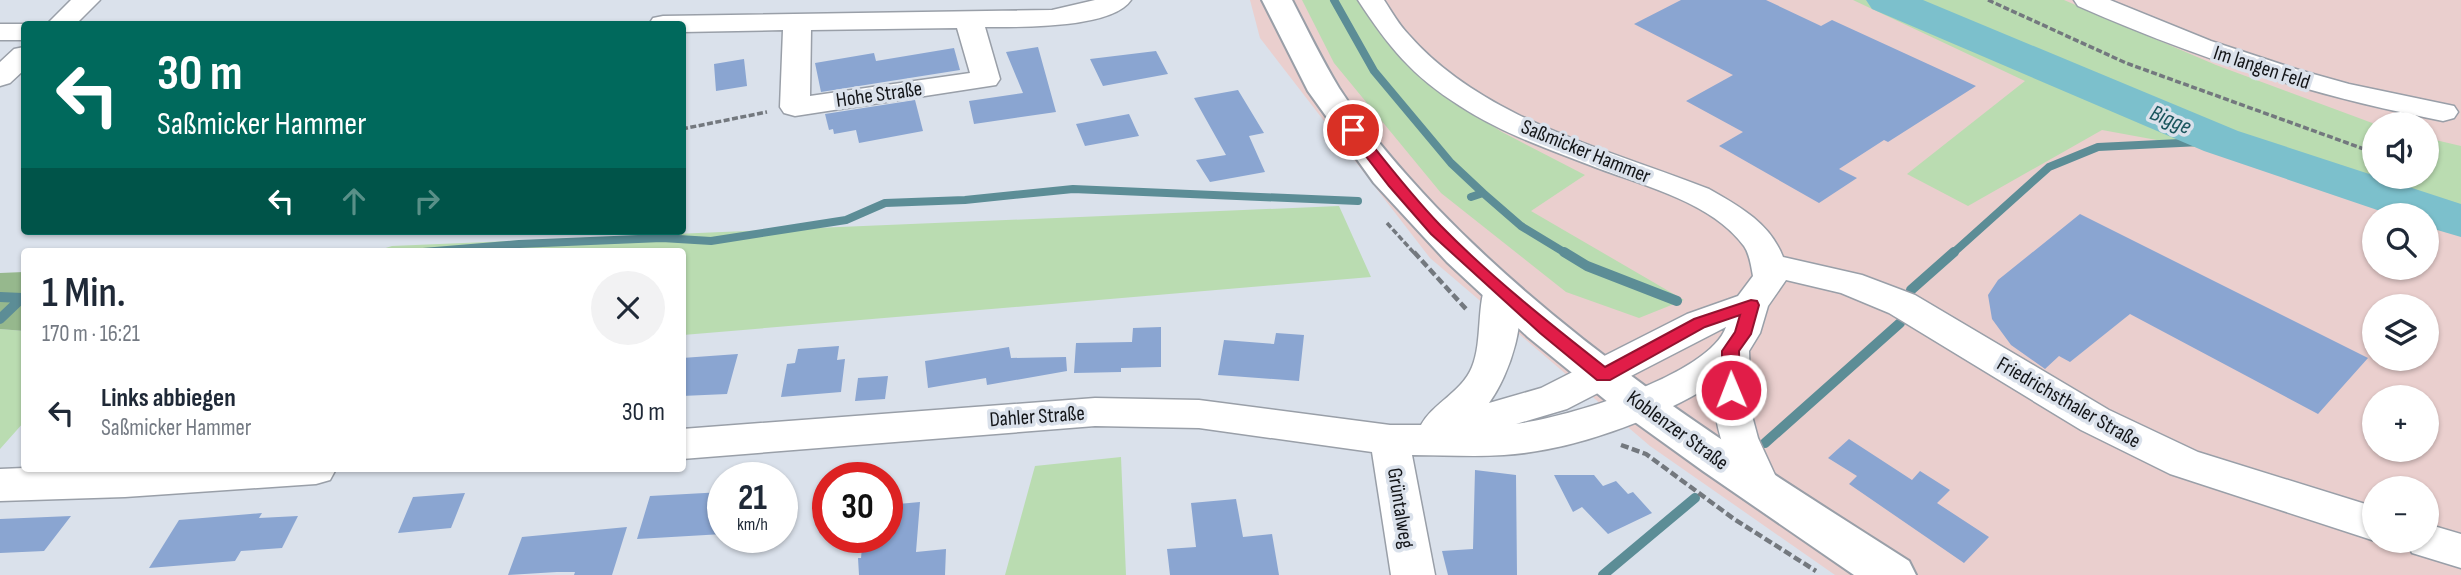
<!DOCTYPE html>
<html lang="de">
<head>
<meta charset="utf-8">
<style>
	body { margin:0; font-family:"Sofia Sans Condensed",sans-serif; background:#f2f2f3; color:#1f2937; height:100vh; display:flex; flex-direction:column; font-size:26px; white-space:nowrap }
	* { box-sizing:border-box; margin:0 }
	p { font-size:23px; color:#747a83 }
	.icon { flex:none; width:38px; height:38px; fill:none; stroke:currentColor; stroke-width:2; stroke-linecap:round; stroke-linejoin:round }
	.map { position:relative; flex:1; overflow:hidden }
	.details { position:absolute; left:21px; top:248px; width:665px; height:224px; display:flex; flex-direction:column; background:#fff; border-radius:7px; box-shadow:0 2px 5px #0004 }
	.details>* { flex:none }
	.top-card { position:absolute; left:21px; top:21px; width:665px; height:214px; border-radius:7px; box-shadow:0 2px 5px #0004; background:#00695c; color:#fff; overflow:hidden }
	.buttons { position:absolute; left:2362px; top:112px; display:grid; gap:14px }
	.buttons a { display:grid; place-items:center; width:77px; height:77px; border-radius:50%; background:#fff; box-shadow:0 2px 5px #0004; font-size:35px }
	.speed { position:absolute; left:707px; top:462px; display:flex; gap:14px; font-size:35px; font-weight:700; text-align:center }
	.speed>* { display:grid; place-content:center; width:91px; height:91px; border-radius:50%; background:#fff; box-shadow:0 2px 5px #0004; line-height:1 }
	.speed small { font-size:18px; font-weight:400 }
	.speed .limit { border:10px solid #d22; background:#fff; color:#111 }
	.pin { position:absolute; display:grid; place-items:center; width:60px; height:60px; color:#fff; margin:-30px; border:4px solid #fff; border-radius:50%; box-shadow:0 2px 7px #0007 }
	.me { position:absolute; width:77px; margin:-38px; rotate:359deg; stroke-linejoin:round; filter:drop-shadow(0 0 5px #0008) }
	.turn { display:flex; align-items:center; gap:24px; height:147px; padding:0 21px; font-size:32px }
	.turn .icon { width:91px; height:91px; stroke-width:2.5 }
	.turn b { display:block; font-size:49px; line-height:60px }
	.lanes { display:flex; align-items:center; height:66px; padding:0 21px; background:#0003; justify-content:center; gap:35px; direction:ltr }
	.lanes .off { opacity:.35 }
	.round { display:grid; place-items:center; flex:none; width:74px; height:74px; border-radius:37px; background:#f2f2f3 }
	.summary { display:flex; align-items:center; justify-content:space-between; height:119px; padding:0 21px }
	h1 { font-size:42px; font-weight:600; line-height:52px }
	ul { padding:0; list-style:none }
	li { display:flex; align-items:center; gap:21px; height:91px; padding:0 21px }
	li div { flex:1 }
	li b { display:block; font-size:26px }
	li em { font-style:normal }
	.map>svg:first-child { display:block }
</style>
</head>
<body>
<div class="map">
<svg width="2461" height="575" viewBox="0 0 2461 575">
	<rect width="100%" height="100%" fill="#dae1eb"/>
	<path fill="#eacfce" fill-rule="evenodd" d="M1250,0h1211v575h-626l-185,-129 -220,-188 -170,-220zM2375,124h52v53h-52zM2375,215h52v53h-52zM2375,306h52v53h-52zM2375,397h52v53h-52zM2375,488h52v53h-52z"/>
	<path fill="#badcb1" d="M1302,0h57l74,87 69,45 83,43 -54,36 153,89 -45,18 -73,-26 -125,-99 -107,-130z
		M1853,0h211l152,65 159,59v53h52v-39l34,8v88l-34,-11v-8h-23l-198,-66 -104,-19 -134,76 -61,-32 118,-93z
		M1339,206l32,71 -688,58 -1,-83h-309l19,-6z
		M0,329l24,2v91l-24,27z
		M1121,457l5,118h-121l30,-109z"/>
	<path fill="#96b88d" d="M24,272v59l-24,-2v-56z"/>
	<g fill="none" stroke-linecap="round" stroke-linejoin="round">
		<path stroke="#5c8d96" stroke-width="8" d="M1334,0l40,71 77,92 32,30
			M1471,197l12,-4 38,33 46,28
			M423,252l96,-8 143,-6 49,3 135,-21 39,-17 80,-3 108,-11 285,12
			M1952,254l97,-87 49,-20 123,-6"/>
		<path stroke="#5c8d96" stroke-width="10" d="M1564,252l23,14 90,35
			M1911,290l43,-38
			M0,297l22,1
			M0,319l22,-21
			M1765,443l135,-120
			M1603,575l92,-77"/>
		<path fill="#7cc0cc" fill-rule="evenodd" d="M1866,0h57l315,131 223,73v33l-34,-10v-12h-35l-188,-64 -332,-142z"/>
	</g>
	<path fill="#8aa5d1" d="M1681,0h85l55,26 11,-6 144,66 -88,56 -4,-2 -45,29 18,9 -38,25 -100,-57 24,-14 -57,-31 47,-26 -99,-51z
		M1038,47l18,65 -82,12 -5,-23 54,-8 -17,-41z
		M954,48l6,22 -139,22 -6,-29 59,-10 2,8z
		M1156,51l12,23 -65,12 -13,-27z
		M744,59l3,27 -31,5 -2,-27z
		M1238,90l26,43 -15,3 16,36 -55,10 -14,-22 30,-5 -32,-57z
		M915,100l8,31 -64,12 -3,-13 -22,4 -1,-5 -4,1 -4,-16z
		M1129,114l10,22 -54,10 -9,-22z
		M2080,214l288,144 -50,56 -188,-100 -60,48 -11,-6 -14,13 -34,-24 -19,-26 -4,-24 10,-15z
		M1161,327v40l-40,1v4l-47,1 2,-30 56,-1 1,-14z
		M1276,333l28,2 -5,46 -81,-6 6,-35 50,4z
		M839,346l-2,14 8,-1 -4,33 -60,5 6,-33 8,-1 3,-14z
		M1009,347l2,11 55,-1 1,14 -80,14 -1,-7 -58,10 -3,-27z
		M738,354l-11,40 -45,2v-38z
		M888,376l-3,23 -30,2 3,-23z
		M1849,439l63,41 8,-9 30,19 -13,13 52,34 -25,26 -115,-79 8,-8 -29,-18z
		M1475,470l41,5 1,100h-69l-6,-24 31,-2z
		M1554,475h40l9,11 13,-5 12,13 5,-2 19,21 -44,21 -26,-27 -9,5z
		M723,492v42l-86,5 13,-43z
		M465,493l-14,35 -53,5 15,-36z
		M1236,499l7,38 29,-3 7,41h-109l-3,-26 29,-2 -5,-44z
		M920,502l-4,50 30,-3 -1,26h-86l-1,-17h3l2,-21h24v-32z
		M262,513l-3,5 39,-2 -16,32 -41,3 -6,10 -86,7 30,-48z
		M71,516l-27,35 -44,2v-34z
		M627,527l-15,48h-38l1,-3h-18l-49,3 14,-38z"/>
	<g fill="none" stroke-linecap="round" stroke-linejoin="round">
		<defs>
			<path id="street" d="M71,0h29l-24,24h-29z
				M1095,0h36c-19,29 -113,27 -146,27l15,52 -4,6 -201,31 -11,-3 -4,-6 3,-77 -101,2v-8h-33l4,-6 10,-2 389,-6zM957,28l13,45 -160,23 1,-66z
				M1358,0h26c8,12 15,25 25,35 75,85 198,114 300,154 30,17 61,34 74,68l79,18 53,20 194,115 89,42 177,55v34l-205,-67 -89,-44 -192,-117 -48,-20 -55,-13 -18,26 -8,27 -11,18 2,61 7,26 23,50 -6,11 -14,5 -14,-5c-20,-37 -34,-72 -34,-115 -57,36 -142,67 -209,71 -30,2 -61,0 -92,0l23,120h-44l-19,-123 -173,-24 -104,-2 -413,33v-30l413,-31 104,2 191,25h31c12,-22 41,-33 51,-58 11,-26 4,-67 16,-86l12,-4 12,4c20,31 -3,95 -23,122l52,-15 146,-74 51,-18 15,-20c-2,-10 -3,-21 -9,-30 -32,-43 -96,-59 -144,-77 -47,-18 -97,-35 -140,-63 -48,-30 -72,-60 -102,-106zM1726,327c-17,49 -162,91 -210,97l51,-15z
				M2074,0h36l101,41 88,29 50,14 105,22 4,6 -4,6 -11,3c-130,-25 -244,-62 -365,-115z
				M0,24h27h-3v16h-24z
				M24,47v23l-14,13 -10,3v-24l14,-13z
				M0,469l24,-1 312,1 -6,11 -14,4 -191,13 -125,4z
				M2427,524l34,10v34l-49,-15 -6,-12h21z"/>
			<path id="secondary" d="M1262,0h30c15,29 30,60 47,88 28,43 62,82 97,119 137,143 307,248 473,354l7,14h-62l-151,-104 -89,-64 -86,-70 -81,-75 -73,-79 -66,-92z"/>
		</defs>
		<use href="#street" stroke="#999fa8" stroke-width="3"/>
		<use href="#secondary" stroke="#999fa8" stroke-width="4"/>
		<path stroke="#73787e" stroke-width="3.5" stroke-dasharray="6 2.5" stroke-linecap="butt" d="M1988,0l138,63 249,90
			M682,129l85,-17
			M1387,223l28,31"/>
		<path stroke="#73787e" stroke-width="4.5" stroke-dasharray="8 3.5" stroke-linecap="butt" d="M1414,252l52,57
			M1621,445l25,9 88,65 82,52"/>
		<use href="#street" fill="#fff" fill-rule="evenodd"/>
		<use href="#secondary" fill="#fff" fill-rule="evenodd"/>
	</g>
	<path fill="#e11d48" stroke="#92132f" stroke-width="2" d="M1353,126l5,1c27,34 53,68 83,99 50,51 108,97 164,141l89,-48 57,-19 6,1 2,4 -8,29 -12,17 1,39 -3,5h-12l-3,-5v-39l13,-19 5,-17 -35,12 -95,53h-13l-57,-47 -109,-99 -42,-48 -41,-53 -2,-3z"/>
	<g text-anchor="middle" stroke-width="7" stroke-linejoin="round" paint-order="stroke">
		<g font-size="21" fill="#131518" stroke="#dae1eb">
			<text transform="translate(2262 67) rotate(18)" y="7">Im langen Feld</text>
			<text transform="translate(879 94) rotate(-8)" y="7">Hohe Straße</text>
			<text transform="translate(1586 151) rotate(22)" y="7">Saßmicker Hammer</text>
			<text transform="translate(2069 402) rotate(30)" y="7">Friedrichsthaler Straße</text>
			<text transform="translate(1037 416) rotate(-4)" y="7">Dahler Straße</text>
			<text transform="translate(1678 430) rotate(36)" y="7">Koblenzer Straße</text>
			<text transform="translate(1401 508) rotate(81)" y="7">Grüntalweg</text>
		</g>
		<g font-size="23" font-style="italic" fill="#1a555d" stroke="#dae1eb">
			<text transform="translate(2171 119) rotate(23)" y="8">Bigge</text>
		</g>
	</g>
</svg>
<div class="buttons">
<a><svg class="icon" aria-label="sound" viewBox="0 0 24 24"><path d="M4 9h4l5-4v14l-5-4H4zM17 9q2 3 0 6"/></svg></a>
<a><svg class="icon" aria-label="search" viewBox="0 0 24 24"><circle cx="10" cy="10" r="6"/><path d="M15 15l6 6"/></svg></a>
<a><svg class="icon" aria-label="layers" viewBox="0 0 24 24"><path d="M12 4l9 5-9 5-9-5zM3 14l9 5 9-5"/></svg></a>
<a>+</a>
<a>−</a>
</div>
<div class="speed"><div>21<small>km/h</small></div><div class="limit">30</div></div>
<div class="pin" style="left:1353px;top:130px;background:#d93025"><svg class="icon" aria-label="arrive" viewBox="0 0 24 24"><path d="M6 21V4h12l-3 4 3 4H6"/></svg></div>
<svg class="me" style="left:1731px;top:390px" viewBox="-20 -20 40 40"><circle r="17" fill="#e11d48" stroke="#fff" stroke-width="3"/><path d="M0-11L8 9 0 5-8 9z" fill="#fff"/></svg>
<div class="top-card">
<div class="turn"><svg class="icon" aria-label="left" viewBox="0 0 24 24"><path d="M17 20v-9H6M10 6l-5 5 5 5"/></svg><div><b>30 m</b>Saßmicker Hammer</div></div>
<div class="lanes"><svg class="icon" aria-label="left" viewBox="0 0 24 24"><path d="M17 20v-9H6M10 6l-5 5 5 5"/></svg><svg class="icon off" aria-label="ahead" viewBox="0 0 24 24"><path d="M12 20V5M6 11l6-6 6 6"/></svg><svg class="icon off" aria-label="right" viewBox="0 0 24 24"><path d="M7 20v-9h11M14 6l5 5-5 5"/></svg></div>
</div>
<section class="details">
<div class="summary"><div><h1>1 Min.</h1><p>170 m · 16:21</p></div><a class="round"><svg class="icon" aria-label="close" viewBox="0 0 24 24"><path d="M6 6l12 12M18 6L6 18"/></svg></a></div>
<ul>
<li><svg class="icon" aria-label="left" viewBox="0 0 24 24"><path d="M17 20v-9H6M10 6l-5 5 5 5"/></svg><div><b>Links abbiegen</b><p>Saßmicker Hammer</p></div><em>30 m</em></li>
</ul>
</section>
</div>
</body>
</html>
